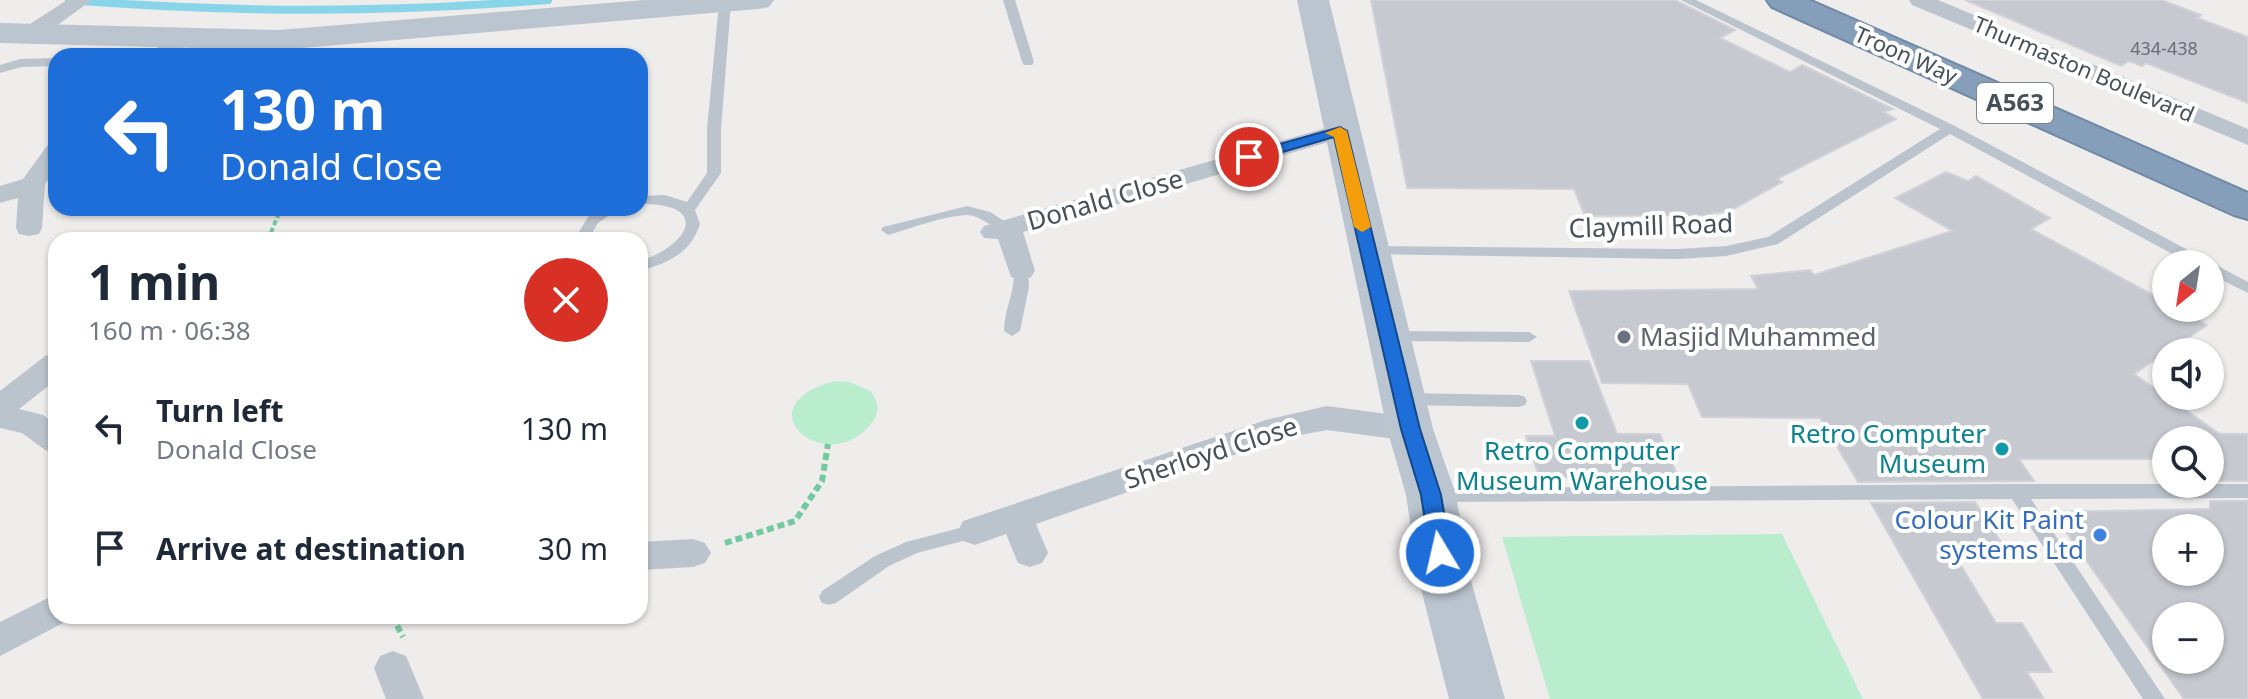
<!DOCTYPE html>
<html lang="en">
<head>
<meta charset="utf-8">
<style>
	body { margin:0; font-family:"Noto Sans",sans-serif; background:#f6f6f7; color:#1f2937; height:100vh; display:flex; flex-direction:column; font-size:30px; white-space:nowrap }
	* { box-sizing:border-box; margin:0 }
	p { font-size:26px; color:#747a83 }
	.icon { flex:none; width:44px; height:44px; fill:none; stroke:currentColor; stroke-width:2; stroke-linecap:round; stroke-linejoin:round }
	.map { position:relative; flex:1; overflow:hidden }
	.sheet { position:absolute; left:48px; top:232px; width:600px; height:392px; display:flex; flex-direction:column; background:#fff; border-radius:24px; box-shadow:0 2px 6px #0004 }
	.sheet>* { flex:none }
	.banner { position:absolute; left:48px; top:48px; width:600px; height:168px; border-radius:24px; box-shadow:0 2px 6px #0004; background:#1d6ed8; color:#fff; overflow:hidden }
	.needle { width:52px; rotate:210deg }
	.buttons { position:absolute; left:2152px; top:250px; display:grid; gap:16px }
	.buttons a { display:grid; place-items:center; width:72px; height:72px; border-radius:50%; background:#fff; box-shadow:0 2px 6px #0004; font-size:40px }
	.pin { position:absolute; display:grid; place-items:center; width:68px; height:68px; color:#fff; margin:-34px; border:4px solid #fff; border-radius:50%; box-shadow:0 2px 8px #0007 }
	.me { position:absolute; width:88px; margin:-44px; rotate:351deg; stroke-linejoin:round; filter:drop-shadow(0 0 6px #0008) }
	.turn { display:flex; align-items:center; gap:28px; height:168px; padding:0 40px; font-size:36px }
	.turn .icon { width:104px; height:104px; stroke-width:2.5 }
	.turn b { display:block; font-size:56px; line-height:68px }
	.round { display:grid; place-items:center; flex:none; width:84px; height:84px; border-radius:42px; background:#f6f6f7 }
	.head { display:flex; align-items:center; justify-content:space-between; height:136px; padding:0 40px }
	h1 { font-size:48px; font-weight:700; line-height:60px }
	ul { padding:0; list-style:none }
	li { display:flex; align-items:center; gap:24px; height:120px; padding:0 40px }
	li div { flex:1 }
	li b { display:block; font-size:30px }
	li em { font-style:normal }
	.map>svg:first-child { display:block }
</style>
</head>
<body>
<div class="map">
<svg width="2248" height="699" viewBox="0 0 2248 699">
	<rect width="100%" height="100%" fill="#efecec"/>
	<path fill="#baedce" d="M835,381l14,1 22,9c8,12 9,23 -1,34 -44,54 -130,-19 -35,-44z
		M1782,534l81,165h-313l-48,-162z"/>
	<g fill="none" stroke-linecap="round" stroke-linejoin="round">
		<path stroke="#88d4e9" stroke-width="8" d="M69,0c160,13 319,13 479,0"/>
	</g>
	<path fill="#c6c9cf" stroke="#d0d2d8" stroke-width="2" fill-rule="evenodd" d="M1371,0h304l60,30 -15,8 70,34 12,-7 91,44 -10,3 13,7 -119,60 5,3 -54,30 -16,1v2l-127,1 -11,-27 -167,-1z
		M1965,0h197l39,15 -4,3 51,19v66l-102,-40 -4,3 -13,-5 -8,5z
		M1946,172l22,9 8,-5 74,42 -19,11 135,73v6h11l30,17 -73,49 86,60h28v47h-38v-41h-44v19h-147l15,22 -176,1 -38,-64 -118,-1 -14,-33 -86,-1 -33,-92 189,-2 -7,-13 59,-6 4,5 138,-44 -57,-33z
		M1531,361h58l28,73h43l18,43h-139l-13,-41h29z
		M2210,501h38v198h-64l-132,-187 158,-3zM2166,528h44v44h-44zM2166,616h44v44h-44z
		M1975,502l28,43 -54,1 47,77h26l30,49h-25l17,27h-61l-112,-196z"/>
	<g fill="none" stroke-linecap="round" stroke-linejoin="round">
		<defs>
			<path id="highway" d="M1767,0h42l439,193v26l-14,-4 -462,-208z"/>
		</defs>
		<use href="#highway" stroke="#708aa6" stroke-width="4"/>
		<path stroke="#74caa0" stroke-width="4" stroke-dasharray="5 3" stroke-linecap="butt" d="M268,240l13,-32"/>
		<path stroke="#74caa0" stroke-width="6" stroke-dasharray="7 4" stroke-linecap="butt" d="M725,543l70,-22 27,-40 6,-37
			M392,616l11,21"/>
		<path fill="#bbc4cc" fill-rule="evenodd" d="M727,0l4,3 -10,126v44l-26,37 5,14c-9,29 -32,39 -60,47v-10c50,-16 71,-58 0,-57v-8l25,-1 22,7 20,-29v-44l12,-126z
			M1003,0h12l19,62 -2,3h-8l-2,-3z
			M1681,0h15l259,126 293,156v11l-38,-19v-10h-19l-241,-130 -172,110 -52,12 -48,3 -314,-5 -2,-3 7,-5 309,3 48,-3 42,-9 172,-108z
			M299,35l6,4 -14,17h-13l17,-20z
			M56,58v8l-35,1 -21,6v-8l20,-6z
			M967,206l23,6 25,16 -2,3c-18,3 -30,-17 -48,-16 -25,2 -53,13 -77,20l-7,-5 2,-3z
			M603,208h17l-22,15 -10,17h-14l14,-23z
			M1021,266l7,5 1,16 -9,44 -8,5 -8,-5c0,-21 11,-39 10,-60z
			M1390,331l139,1 8,5 -8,5 -139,-1 -8,-5z
			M1405,393l114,2 6,2 2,4 -2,4 -6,2 -114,-2 -6,-2 -2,-4 2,-4z
			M2016,484h232v14l-217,1 134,200h-22l-131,-200 -576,3 -6,-2 -3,-5 3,-5 6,-2z
			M975,524l7,2 2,5 -2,5 -65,17 -28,13 -53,37 -7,2 -7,-2 -3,-6 3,-6 53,-35 31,-14z"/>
		<path fill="#bbc4cc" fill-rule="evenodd" d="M67,0h25l-55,40h-16l-3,-5 3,-5z
			M1909,0h29l310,129v16l-336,-140z
			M179,32l11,7 -17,17h-24l22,-22z
			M1340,124l9,2 3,5 -3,5 -326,96 12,39 -4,6 -10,3 -10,-3 -13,-38 -14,-1 -4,-6 4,-6z
			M56,143v26l-11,15 -3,44 -3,6 -10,2 -10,-2 -3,-6 2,-30 -18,5v-17l23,-7 24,-33z
			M56,353v27l-37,29 24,6 13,9v29l-11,-3 -23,-17 -22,-5v-37l45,-35z
			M1327,406l83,11 11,4 5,8 -5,8 -11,4 -83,-11 -47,9 -244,85 12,29 -6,10 -12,4 -12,-4 -12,-29 -31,11 -12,-4 -5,-10 5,-10 303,-101z
			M693,539l12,4 6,10 -6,10 -12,4 -53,3v-28z
			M56,594v22h15l-2,4 -69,36v-34z
			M393,651l13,5 18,43h-38l-12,-31 6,-12z"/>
		<path fill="#bac5d0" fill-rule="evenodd" d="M644,0h130l-5,7 -11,2 -480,41 -278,-7v-20l278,7z
			M1297,0h32l104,429 23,66 15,86 34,118h-56l-30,-118 -13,-86 -19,-66z"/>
		<use href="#highway" fill="#859fbb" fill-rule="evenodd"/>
	</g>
	<path fill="#1d6ed8" stroke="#13488c" stroke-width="2" d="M1340,127l7,4 73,298 21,66 10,58 -3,6 -8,2 -7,-2 -3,-6 -9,-58 -20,-66 -67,-292 -85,25 -7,-5 2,-3z"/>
	<path fill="#f59e0b" d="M1340,127l7,4 24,96 -9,5 -8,-5 -20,-90 -9,-4z"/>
	<circle fill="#6b7280" stroke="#fff" stroke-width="3" cx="1624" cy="337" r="8"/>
	<g fill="#0f9aa8" stroke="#fff" stroke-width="3">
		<circle cx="1582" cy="423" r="8"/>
		<circle cx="2002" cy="449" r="8"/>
	</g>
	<circle fill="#3f7fe0" stroke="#fff" stroke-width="3" cx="2100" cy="535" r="8"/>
	<g text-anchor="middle" stroke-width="8" stroke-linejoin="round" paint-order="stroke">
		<g font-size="18" fill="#656e76">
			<text x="2164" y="55">434-438</text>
		</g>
		<g font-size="22" fill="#455059" stroke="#fff">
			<text transform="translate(1906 55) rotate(24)" y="8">Troon Way</text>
			<text transform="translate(2084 69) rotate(23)" y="8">Thurmaston Boulevard</text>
		</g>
		<rect fill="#fff" stroke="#7d848b" stroke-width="2" x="1977" y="83" width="76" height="40" rx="6"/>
		<g font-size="24" font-weight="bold" fill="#455059">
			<text x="2015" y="111">A563</text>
		</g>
		<g font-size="26" fill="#455059" stroke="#fff">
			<text transform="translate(1105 200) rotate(-16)" y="9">Donald Close</text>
			<text transform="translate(1651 226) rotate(-2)" y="9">Claymill Road</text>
			<text transform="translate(1211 453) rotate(-18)" y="9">Sherloyd Close</text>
		</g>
		<g font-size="26" fill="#5b616d" stroke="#fff" text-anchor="start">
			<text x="1640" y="346">Masjid Muhammed</text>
		</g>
		<g font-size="26" fill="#0d838f" stroke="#fff" text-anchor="end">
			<text x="1986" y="443">Retro Computer<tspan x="1986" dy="30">Museum</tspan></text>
			<text x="1582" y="460" text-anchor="middle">Retro Computer<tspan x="1582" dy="30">Museum Warehouse</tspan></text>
		</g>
		<g font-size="26" fill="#366cbe" stroke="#fff" text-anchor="end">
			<text x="2084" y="529">Colour Kit Paint<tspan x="2084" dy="30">systems Ltd</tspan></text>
		</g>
	</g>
</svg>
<div class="buttons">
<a><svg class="needle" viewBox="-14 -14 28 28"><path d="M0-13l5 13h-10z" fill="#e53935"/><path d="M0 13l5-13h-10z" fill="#747a83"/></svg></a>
<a><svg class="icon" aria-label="sound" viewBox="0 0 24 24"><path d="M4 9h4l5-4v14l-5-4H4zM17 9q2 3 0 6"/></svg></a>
<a><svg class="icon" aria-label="search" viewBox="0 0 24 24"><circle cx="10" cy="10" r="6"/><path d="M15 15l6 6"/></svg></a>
<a>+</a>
<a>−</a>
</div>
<div class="pin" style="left:1249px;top:157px;background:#d93025"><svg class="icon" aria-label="arrive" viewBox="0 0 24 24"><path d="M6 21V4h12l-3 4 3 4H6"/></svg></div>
<svg class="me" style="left:1440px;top:553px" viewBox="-20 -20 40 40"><circle r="17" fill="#1d6ed8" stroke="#fff" stroke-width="3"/><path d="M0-11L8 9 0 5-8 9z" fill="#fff"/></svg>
<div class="banner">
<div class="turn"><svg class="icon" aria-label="left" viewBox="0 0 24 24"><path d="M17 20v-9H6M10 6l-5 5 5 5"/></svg><div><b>130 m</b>Donald Close</div></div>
</div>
<section class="sheet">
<div class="head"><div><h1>1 min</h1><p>160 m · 06:38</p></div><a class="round" style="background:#d93025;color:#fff"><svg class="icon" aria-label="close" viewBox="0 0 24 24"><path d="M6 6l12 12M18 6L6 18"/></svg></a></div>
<ul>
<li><svg class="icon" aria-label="left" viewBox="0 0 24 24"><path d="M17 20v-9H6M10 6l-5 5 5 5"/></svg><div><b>Turn left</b><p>Donald Close</p></div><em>130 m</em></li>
<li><svg class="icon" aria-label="arrive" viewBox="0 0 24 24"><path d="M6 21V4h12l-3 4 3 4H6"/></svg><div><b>Arrive at destination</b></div><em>30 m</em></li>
</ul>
</section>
</div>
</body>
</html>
